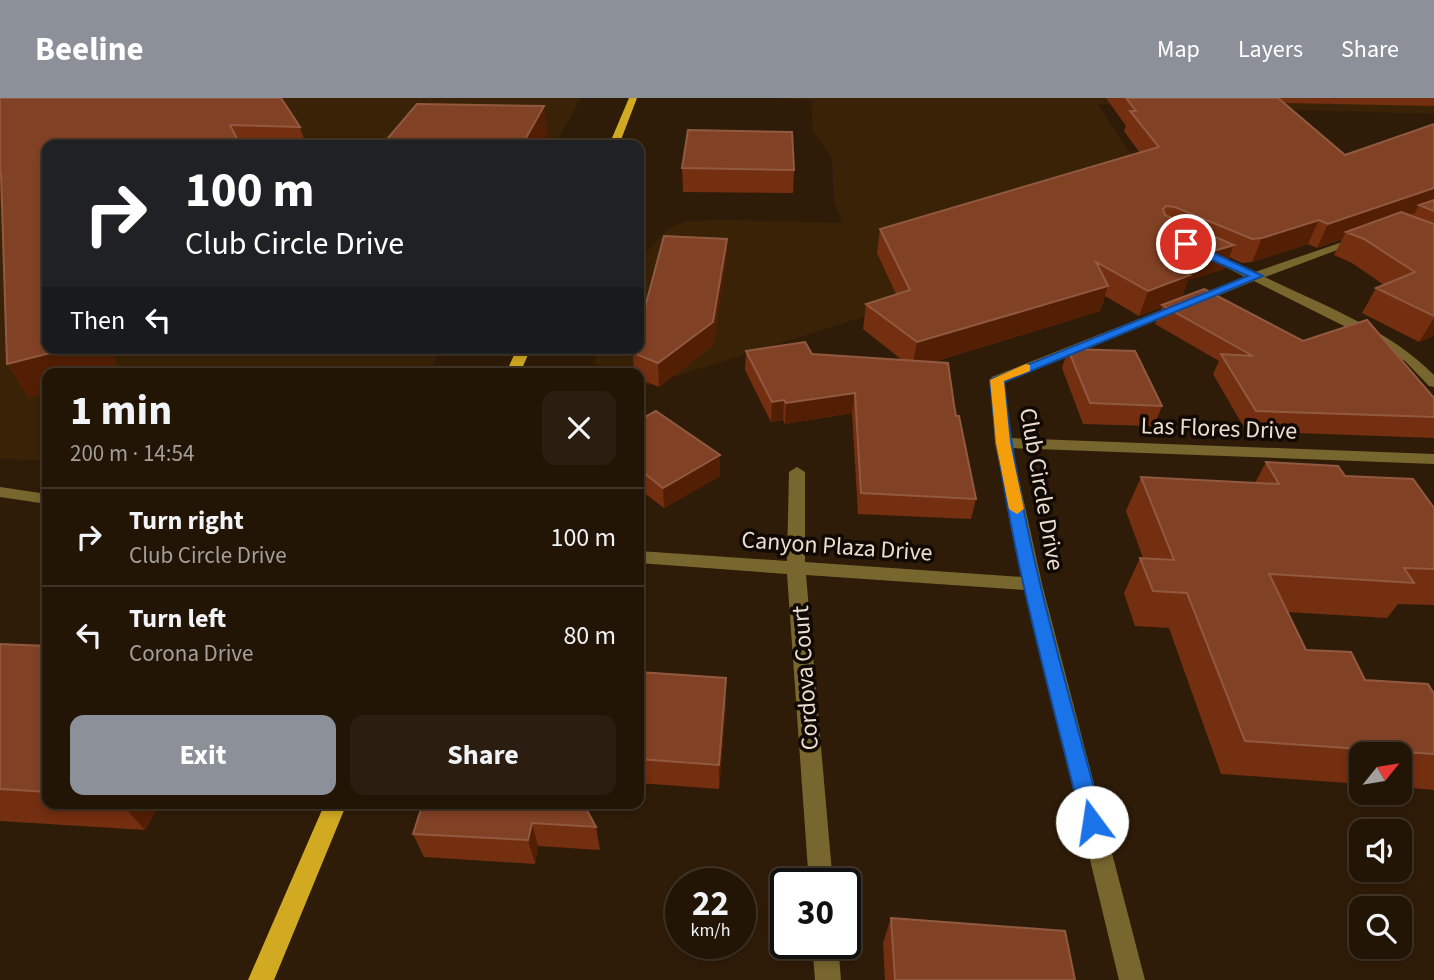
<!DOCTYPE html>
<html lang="en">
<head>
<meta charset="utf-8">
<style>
	body { margin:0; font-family:"Source Sans 3",sans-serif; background:#2b1e10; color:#f1f3f6; height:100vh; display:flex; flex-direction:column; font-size:26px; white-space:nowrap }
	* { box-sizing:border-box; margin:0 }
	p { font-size:23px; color:#a39f9b }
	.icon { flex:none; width:38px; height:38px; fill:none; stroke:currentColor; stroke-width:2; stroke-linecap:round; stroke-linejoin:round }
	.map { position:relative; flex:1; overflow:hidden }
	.drawer { position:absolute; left:42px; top:270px; width:602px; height:441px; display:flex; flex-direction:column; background:#231506; border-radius:14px; box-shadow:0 4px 10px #0003,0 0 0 2px #403428 }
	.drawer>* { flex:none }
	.hud { position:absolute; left:42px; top:42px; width:602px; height:214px; border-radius:14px; box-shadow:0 4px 10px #0003,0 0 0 2px #403428; background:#202124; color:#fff; overflow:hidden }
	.needle { width:46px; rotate:60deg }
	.buttons { position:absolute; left:1349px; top:644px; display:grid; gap:14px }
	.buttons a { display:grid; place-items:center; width:63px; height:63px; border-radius:14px; background:#231506; box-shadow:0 4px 10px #0003,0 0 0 2px #403428; font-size:35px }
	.speed { position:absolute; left:665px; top:770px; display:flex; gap:14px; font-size:35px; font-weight:700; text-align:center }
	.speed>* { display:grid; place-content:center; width:91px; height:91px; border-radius:50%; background:#231506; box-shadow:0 4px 10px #0003,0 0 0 2px #403428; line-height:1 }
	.speed small { font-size:18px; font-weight:400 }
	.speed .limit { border:4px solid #111; border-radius:10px; background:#fff; color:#111 }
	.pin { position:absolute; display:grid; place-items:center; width:60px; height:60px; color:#fff; margin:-30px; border:4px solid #fff; border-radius:50%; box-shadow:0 2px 7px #0007 }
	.me { position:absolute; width:77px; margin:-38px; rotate:346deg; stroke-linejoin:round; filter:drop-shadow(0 0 5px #0008) }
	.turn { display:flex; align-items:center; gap:24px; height:147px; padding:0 28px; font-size:32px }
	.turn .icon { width:91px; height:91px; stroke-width:2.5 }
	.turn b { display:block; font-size:49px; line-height:60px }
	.then { display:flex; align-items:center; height:66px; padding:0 28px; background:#0003; gap:14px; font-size:26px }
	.round { display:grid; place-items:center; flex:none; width:74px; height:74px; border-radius:14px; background:#2b1e10 }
	.summary { display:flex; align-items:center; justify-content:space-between; height:119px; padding:0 28px }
	h1 { font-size:42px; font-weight:700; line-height:52px }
	.button { display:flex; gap:14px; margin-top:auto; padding:14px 28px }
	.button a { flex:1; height:80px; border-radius:14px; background:#8c9099; color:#fff; font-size:28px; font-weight:700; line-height:80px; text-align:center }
	.button a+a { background:#2b1e10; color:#f1f3f6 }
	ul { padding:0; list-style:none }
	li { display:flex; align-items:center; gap:21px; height:98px; padding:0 28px; border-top:2px solid #403428 }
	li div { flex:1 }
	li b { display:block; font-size:26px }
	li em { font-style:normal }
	header { display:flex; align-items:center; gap:42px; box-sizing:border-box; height:98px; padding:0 35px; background:#8c9099; color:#fff }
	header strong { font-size:33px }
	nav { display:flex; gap:38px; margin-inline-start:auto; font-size:24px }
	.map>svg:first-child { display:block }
</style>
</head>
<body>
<header>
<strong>Beeline</strong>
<nav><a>Map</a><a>Layers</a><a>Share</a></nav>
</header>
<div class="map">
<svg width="1434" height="882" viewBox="0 0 1434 882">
	<rect width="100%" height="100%" fill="#2f1c08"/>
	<path fill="#3a2207" d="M0,0h581l-26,47h-508v203h395l-14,25h-381v87l-47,-1z
		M768,0h666v16l-336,-10 38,58 2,68 -490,155 -9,-4v-8h-21l-25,-10 7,-15h39v-79l9,-19 22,-22 17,-7 39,-1 117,3 -9,-21 -2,-44 -19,-26 -2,-32z"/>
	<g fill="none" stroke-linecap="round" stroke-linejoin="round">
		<path fill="#78662f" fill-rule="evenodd" d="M1354,140l10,2 -99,37c57,28 124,52 169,98v12l-5,-1 -24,-25 -45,-27 -106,-53 -250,101 6,56 424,16v10l-422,-16 30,136 103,396h-26l-94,-390 -219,-15 27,309h-24l-22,-310 -148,-11v-12l148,10 2,-89 8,-5 8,5v90l217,15 -27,-134 -5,-63 2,-3 253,-100 -45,-23v-4h8l47,22z
			M0,389l47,7v10l-47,-7z
			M812,845h26l3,37h-26z"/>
		<path fill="#d2aa22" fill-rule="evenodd" d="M629,0h8l-18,47h-10z
			M517,250h14l-11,25h-14z
			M325,705h22l-73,177h-26z"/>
	</g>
	<path fill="#742e10" d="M0,0l300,29 6,18h-259v248l-19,5 -26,-193h-2z
		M1106,0h328v8l-150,-3 61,52 89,-31v211l-15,7 -57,-29 14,-25 8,-3 -32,-22 -18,-8 8,-16 -25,9 -9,-4 -56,18 -10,1 -13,-6 -5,12 -36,11 -7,18 122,43 131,57v40l-188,-7 -33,-57 6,-13 -64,-37 7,-17 -23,9 -34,-20 -5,15 -167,51 21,43 22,94 -5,20 -113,-5 -6,-101 -67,11 -2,-4 -12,2 -26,-52 1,-19 156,9 -39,-31 3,-25 30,-10 -19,-41 3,-24 260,-76 -16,-22 2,-5z
		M682,70l112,2 -1,23 -110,-1z
		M727,141l-1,22 -13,84 -54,42 -20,-8v-6h-5l-1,-20z
		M212,250h82l-5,8 -74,-1z
		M1068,251l94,57 -8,20 -71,-2 -21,-56z
		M639,322l81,35v21l-56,32 -25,-19z
		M1266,364l79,14 89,32v97l-36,-1 -11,14 -100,-6 19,38 59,30 69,14v96l-34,-3v-33h-38v30l-141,-10 -52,-146 -34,-2 -11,-33 16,-35h3l-17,-47 15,-34 114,6z
		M0,546l47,2v157h113l-15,27 -145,-9z
		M639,574l87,31 -7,86 -80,-6z
		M423,705l173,24 4,23 -62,-4 -3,18 -111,-7 -11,-23z
		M891,820l184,62h-190l-2,-37z"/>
	<path fill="#531f04" d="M544,8l3,28 -6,11h-19z
		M0,75h1l16,29 -17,3z
		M1434,90v17h-15l-4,8 -62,22 -7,-3 -4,7 -25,9 11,-24z
		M1319,122l-11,24 -56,18 10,-24z
		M727,141l-1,22 -13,84 -54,42 -1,-24z
		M1234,147l-10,24 -36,11 -8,19 -18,6v2l-23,9 9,-25 21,-27z
		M1108,188l-8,25 -188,57 5,-26z
		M1434,220v17l-15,7z
		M70,250h44l4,25h-71v20l-19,5 -21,-34z
		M286,250h8l-5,8z
		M855,295l-3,20 -67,11 1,-21z
		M784,302l-1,20 -12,2 1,-20z
		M720,357v21l-56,32 -1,-20z
		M726,580v25l-7,86v-24z
		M121,705h39l-15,27z
		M532,725l6,23 -3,18 -7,-24z"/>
	<path fill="#814125" stroke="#915a40" stroke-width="2" d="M0,0h281l19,29 -70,-2 10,20h-193v203h23l-63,16 -6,-191h-1z
		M1126,0h152l67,57 89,-31v64l-106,36 -9,-4 -57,18 -10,1 -77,-32 -9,-1 -3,3 2,6 69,30 -65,19 21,11 -42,16 -52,-29 12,24 -191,56 -51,-38 44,-14 -30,-61 279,-82 -29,-36h6z
		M417,6l127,2 -22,39h-140z
		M688,32l104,2 2,38 -112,-2z
		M1434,102v11l-15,-6z
		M1401,114l33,12v92l-58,-28 39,-16 -51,-33 -18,-7z
		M664,138l63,3 -14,83 -55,41 -25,-10 1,-5h5v-18z
		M1204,191l99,52 64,-21 67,78v19l-178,-6 -35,-57 32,2 -91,-51z
		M805,244l7,12 136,9 6,42 2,11h3l17,83 -115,-6 -6,-100 -69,10 -2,-3 -12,2 -26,-51z
		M1068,251l67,2 27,55 -72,-3z
		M319,271l3,4h-13z
		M656,313l64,44 -57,33 -24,-19v-49z
		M1266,364l72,4 7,10 68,3 21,29v61l-30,-1 10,15 -145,-9 37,76 45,2 14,28 63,4 6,10v60l-189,-13 -58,-148 -34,-2 -13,-33 34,2 -33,-83 138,7z
		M0,546l47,2v146l-47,-3z
		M639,574l87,6 -7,87 -80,-6z
		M423,705h160l13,24 -64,-4 -4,17 -115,-6z
		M891,820l174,13 10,49h-180z"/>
	<path fill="#1a73e8" stroke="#114b97" stroke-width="2" d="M1182,144h8l73,34 -259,106c15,149 61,295 99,440l-3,6 -8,3 -7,-3 -3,-6c-36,-146 -79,-293 -92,-442l258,-104 -66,-29z"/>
	<path fill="#f59e0b" d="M1026,266l4,1v6l-26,10 6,62 14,66 -7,5 -8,-5 -13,-66 -6,-63z"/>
	<g text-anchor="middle" stroke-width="7" stroke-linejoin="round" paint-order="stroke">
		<g font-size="24" fill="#ebded1" stroke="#110903">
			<text transform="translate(1219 330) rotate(2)" y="8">Las Flores Drive</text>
			<text transform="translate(1042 391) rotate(80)" y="8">Club Circle Drive</text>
			<text transform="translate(837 448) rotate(4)" y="8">Canyon Plaza Drive</text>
			<text transform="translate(805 580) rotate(-94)" y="8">Cordova Court</text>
		</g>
	</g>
</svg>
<div class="buttons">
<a><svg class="needle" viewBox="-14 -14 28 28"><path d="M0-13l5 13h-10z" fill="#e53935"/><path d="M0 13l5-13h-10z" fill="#a39f9b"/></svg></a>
<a><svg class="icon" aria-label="sound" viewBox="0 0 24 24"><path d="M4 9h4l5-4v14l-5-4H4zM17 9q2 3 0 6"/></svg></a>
<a><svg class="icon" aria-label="search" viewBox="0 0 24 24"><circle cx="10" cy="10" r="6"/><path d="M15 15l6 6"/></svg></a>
</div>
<div class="speed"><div>22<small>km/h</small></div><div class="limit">30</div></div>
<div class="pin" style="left:1186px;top:146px;background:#d93025"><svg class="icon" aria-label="arrive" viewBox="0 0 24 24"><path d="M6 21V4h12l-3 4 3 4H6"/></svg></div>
<svg class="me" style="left:1092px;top:724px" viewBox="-20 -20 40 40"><circle r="19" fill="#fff"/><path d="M0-13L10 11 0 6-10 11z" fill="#1a73e8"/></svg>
<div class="hud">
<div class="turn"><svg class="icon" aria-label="right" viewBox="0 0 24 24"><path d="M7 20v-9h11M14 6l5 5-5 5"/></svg><div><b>100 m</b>Club Circle Drive</div></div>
<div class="then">Then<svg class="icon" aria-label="left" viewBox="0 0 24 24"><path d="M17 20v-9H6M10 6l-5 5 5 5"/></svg></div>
</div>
<section class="drawer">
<div class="summary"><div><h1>1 min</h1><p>200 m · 14:54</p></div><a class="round"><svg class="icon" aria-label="close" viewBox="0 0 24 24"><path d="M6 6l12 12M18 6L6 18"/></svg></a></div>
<ul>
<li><svg class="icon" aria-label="right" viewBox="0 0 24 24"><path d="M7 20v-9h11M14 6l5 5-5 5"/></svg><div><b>Turn right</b><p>Club Circle Drive</p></div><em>100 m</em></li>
<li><svg class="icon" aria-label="left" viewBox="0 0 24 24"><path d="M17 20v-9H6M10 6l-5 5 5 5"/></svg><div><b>Turn left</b><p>Corona Drive</p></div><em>80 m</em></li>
</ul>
<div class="button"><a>Exit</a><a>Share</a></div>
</section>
</div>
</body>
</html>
